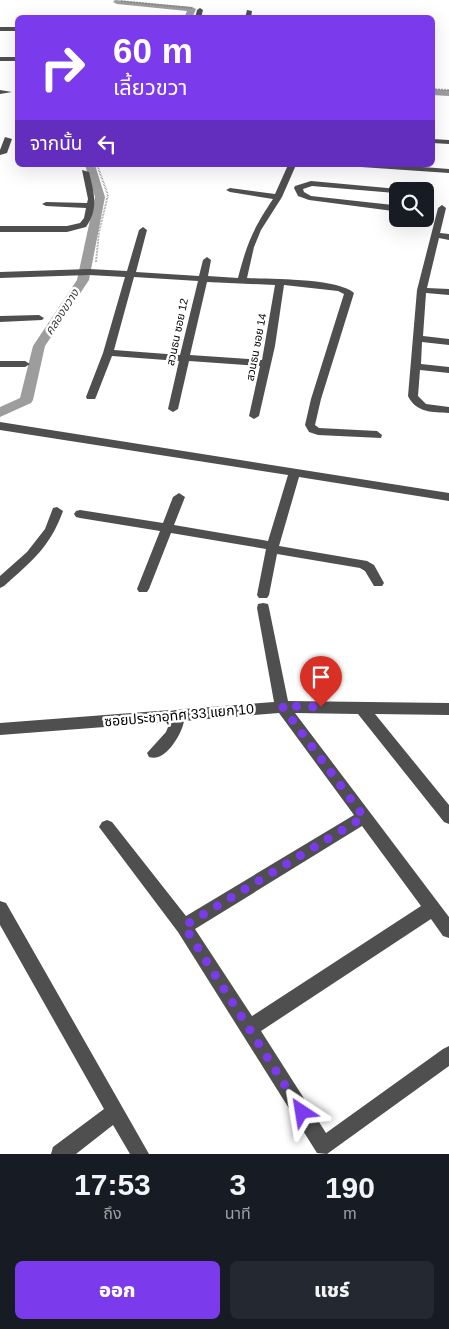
<!DOCTYPE html>
<html lang="th">
<head>
<meta charset="utf-8">
<style>
	body { margin:0; font-family:Arial,"Noto Sans Thai",sans-serif; background:#242831; color:#f1f3f6; height:100vh; display:flex; flex-direction:column; font-size:19px; white-space:nowrap }
	* { box-sizing:border-box; margin:0 }
	p { font-size:16px; color:#9ea1a6 }
	.icon { flex:none; width:28px; height:28px; fill:none; stroke:currentColor; stroke-width:2; stroke-linecap:round; stroke-linejoin:round }
	.map { position:relative; height:1154px; overflow:hidden }
	.drawer { display:flex; flex-direction:column; background:#171b24; flex:1 }
	.drawer>* { flex:none }
	.guide { position:absolute; left:15px; top:15px; width:420px; height:152px; border-radius:8px; box-shadow:0 5px 20px #0002; background:#7c3aed; color:#fff; overflow:hidden }
	.controls { position:absolute; left:389px; top:182px; display:grid; gap:10px }
	.controls a { display:grid; place-items:center; width:45px; height:45px; border-radius:8px; background:#171b24; box-shadow:0 5px 20px #0002; font-size:25px }
	.pin { position:absolute; display:grid; place-items:center; width:42px; height:42px; color:#fff; margin:-51px -21px; border-radius:50% 50% 50% 0; rotate:-45deg; box-shadow:0 0 5px #0007 }
	.pin .icon { rotate:45deg }
	.me { position:absolute; width:55px; margin:-28px; rotate:327deg; stroke-linejoin:round; filter:drop-shadow(0 0 4px #0008) }
	.turn { display:flex; align-items:center; gap:18px; height:105px; padding:0 15px; font-size:22px }
	.turn .icon { width:65px; height:65px; stroke-width:2.5 }
	.turn b { display:block; font-size:35px; line-height:42px }
	.then { display:flex; align-items:center; height:48px; padding:0 15px; background:#0003; gap:10px; font-size:19px }
	.eta { display:flex; justify-content:space-evenly; align-items:center; height:85px; text-align:center }
	.eta b { font-size:30px; font-weight:800; line-height:35px }
	.cta { display:flex; gap:10px; margin-top:auto; padding:10px 15px }
	.cta a { flex:1; height:58px; border-radius:8px; background:#7c3aed; color:#fff; font-size:20px; font-weight:800; line-height:58px; text-align:center }
	.cta a+a { background:#242831; color:#f1f3f6 }
	.map>svg:first-child { display:block }
</style>
</head>
<body>
<div class="map">
<svg width="449" height="1154" viewBox="0 0 449 1154">
	<rect width="100%" height="100%" fill="#fff"/>
	<g fill="none" stroke-linecap="round" stroke-linejoin="round">
		<path fill="#9d9d9d" fill-rule="evenodd" d="M115,0l77,7 4,2 -4,9h-8l3,-7 -70,-7 -4,-2z
			M432,89l17,1v6l-17,-1z
			M85,165h10l10,32 -16,83 -44,66 -12,54 -2,3 -31,14v-10l20,-9 13,-52 44,-66 18,-83z"/>
		<path stroke="#717171" stroke-width="2" stroke-dasharray="0.5 1" stroke-linecap="butt" d="M121,1l71,7
			M432,89l17,1
			M96,262l3,-30 9,-37 -11,-30"/>
		<path fill="#4f4f4f" fill-rule="evenodd" d="M200,8l3,2 -2,8h-6l2,-8z
			M247,10l5,1 -1,7h-6z
			M333,15l2,1 1,2h-6z
			M0,27h18v4h-18z
			M0,57h18v4h-18z
			M0,90l12,2 -12,2z
			M5,137l7,2 -5,14 -7,2v-5z
			M432,139l17,1v4l-17,-1z
			M288,165h8l-14,32 -21,33 -7,17 -7,31c23,1 91,0 107,15l-33,106 -6,26 4,3 58,3 5,4 -1,3 -63,-3 -9,-3 -4,-7 6,-26 33,-105 -6,-3 -54,-6 -9,61 -16,70 -5,3 -5,-3 11,-50 -71,-5 -11,48 -5,3 -5,-3 11,-48 -67,-5 -16,41 -1,2h-8l-1,-2 17,-44 22,-76 -36,-2 -89,3v-6l89,-3 38,2 12,-41 4,-3 4,3 -11,42 63,4 4,-16 4,-3 4,3 -3,16 30,2c9,-35 15,-49 35,-79l-43,-7 -4,-2 4,-2 45,6zM134,277l64,4 -18,74 -66,-5zM207,282l68,3 -13,75 -72,-5z
			M357,165h39l53,4v4l-88,-6z
			M82,170l7,2c5,21 10,36 -3,55l-19,5h-67v-6h67l13,-3 4,-5 2,-10 -40,-2 -4,-2 4,-2 41,1 1,-4z
			M311,181l87,8 1,2 -4,2 -83,-7 -9,3 1,3 7,4 82,9 4,3 -4,3 -84,-11 -11,-4 -4,-8 1,-2z
			M442,205l4,3 -6,25 9,1v6l-10,-2 -12,50 22,1v6l-23,-2 -3,43 26,3v6l-27,-3 -1,22 28,3v6l-29,-3 -2,26 8,8 23,3v6c-16,-1 -33,0 -41,-17l9,-106 21,-82z
			M39,315l5,3 -2,2 -42,2v-6z
			M0,361h25l5,3 -5,3h-25z
			M0,422l449,71v8l-150,-24 -20,69 88,15 7,4 10,18 -2,3h-8l-9,-15 -5,-3 -83,-14 -8,41 -2,3h-8l-2,-3 9,-46 -95,-16 -22,56 -2,3h-8l-2,-3 23,-58 -80,-13 -4,-1 -2,-3 2,-3 4,-1 83,13 10,-26 6,-4 6,4 -11,28 94,16 20,-66 -288,-45z
			M57,507l6,4c-13,36 -31,50 -59,75l-4,2v-12l27,-24 18,-23 8,-21z
			M263,603l5,1 1,4 19,93 161,2v12l-74,-1 74,91v19l-5,-2 -86,-108 -63,-1 154,204v21l-6,-2 -12,-17 -170,112 65,102 117,-84 6,-3v20l-122,88 -10,-1 -139,-221 -79,-105 3,-5 5,-2 5,2 74,94 168,-101 -75,-102 -95,8c-2,13 -19,42 -35,36l-2,-4 19,-21 4,-10 -170,13v-12l274,-21 -17,-94 1,-4zM362,826l59,80 -169,110 -57,-87z
			M0,901l6,2 143,251h-19l-17,-29 -37,29h-25l2,-7 51,-38 -104,-184z"/>
	</g>
	<g fill="none" stroke-linecap="round" stroke-linejoin="round">
		<path stroke="#7c3aed" stroke-width="9" stroke-dasharray="0 16.2" d="M302,1112l-118,-186 180,-109 -82,-111 39,1"/>
	</g>
	<g text-anchor="middle" stroke-width="5" stroke-linejoin="round" paint-order="stroke">
		<g font-size="11" fill="#000" stroke="#fff">
			<text transform="translate(177 332) rotate(-78)" y="4">สวนธน ซอย 12</text>
			<text transform="translate(256 347) rotate(-79)" y="4">สวนธน ซอย 14</text>
		</g>
		<g font-size="12" font-style="italic" fill="#3e3e3e" stroke="#fff">
			<text transform="translate(62 312) rotate(-57)" y="4">คลองขวาง</text>
		</g>
		<g font-size="14" fill="#000" stroke="#fff">
			<text transform="translate(179 715) rotate(-5)" y="5">ซอยประชาอุทิศ 33 แยก 10</text>
		</g>
	</g>
</svg>
<div class="controls">
<a><svg class="icon" aria-label="search" viewBox="0 0 24 24"><circle cx="10" cy="10" r="6"/><path d="M15 15l6 6"/></svg></a>
</div>
<div class="pin" style="left:321px;top:707px;background:#d93025"><svg class="icon" aria-label="arrive" viewBox="0 0 24 24"><path d="M6 21V4h12l-3 4 3 4H6"/></svg></div>
<svg class="me" style="left:302px;top:1112px" viewBox="-20 -20 40 40"><path d="M0-17L14 15 0 8-14 15z" fill="#7c3aed" stroke="#fff" stroke-width="4"/></svg>
<div class="guide">
<div class="turn"><svg class="icon" aria-label="right" viewBox="0 0 24 24"><path d="M7 20v-9h11M14 6l5 5-5 5"/></svg><div><b>60 m</b>เลี้ยวขวา</div></div>
<div class="then">จากนั้น<svg class="icon" aria-label="left" viewBox="0 0 24 24"><path d="M17 20v-9H6M10 6l-5 5 5 5"/></svg></div>
</div>
</div>
<section class="drawer">
<div class="eta">
<div><b>17:53</b><p>ถึง</p></div>
<div><b>3</b><p>นาที</p></div>
<div><b>190</b><p>m</p></div>
</div>
<div class="cta"><a>ออก</a><a>แชร์</a></div>
</section>
</body>
</html>
